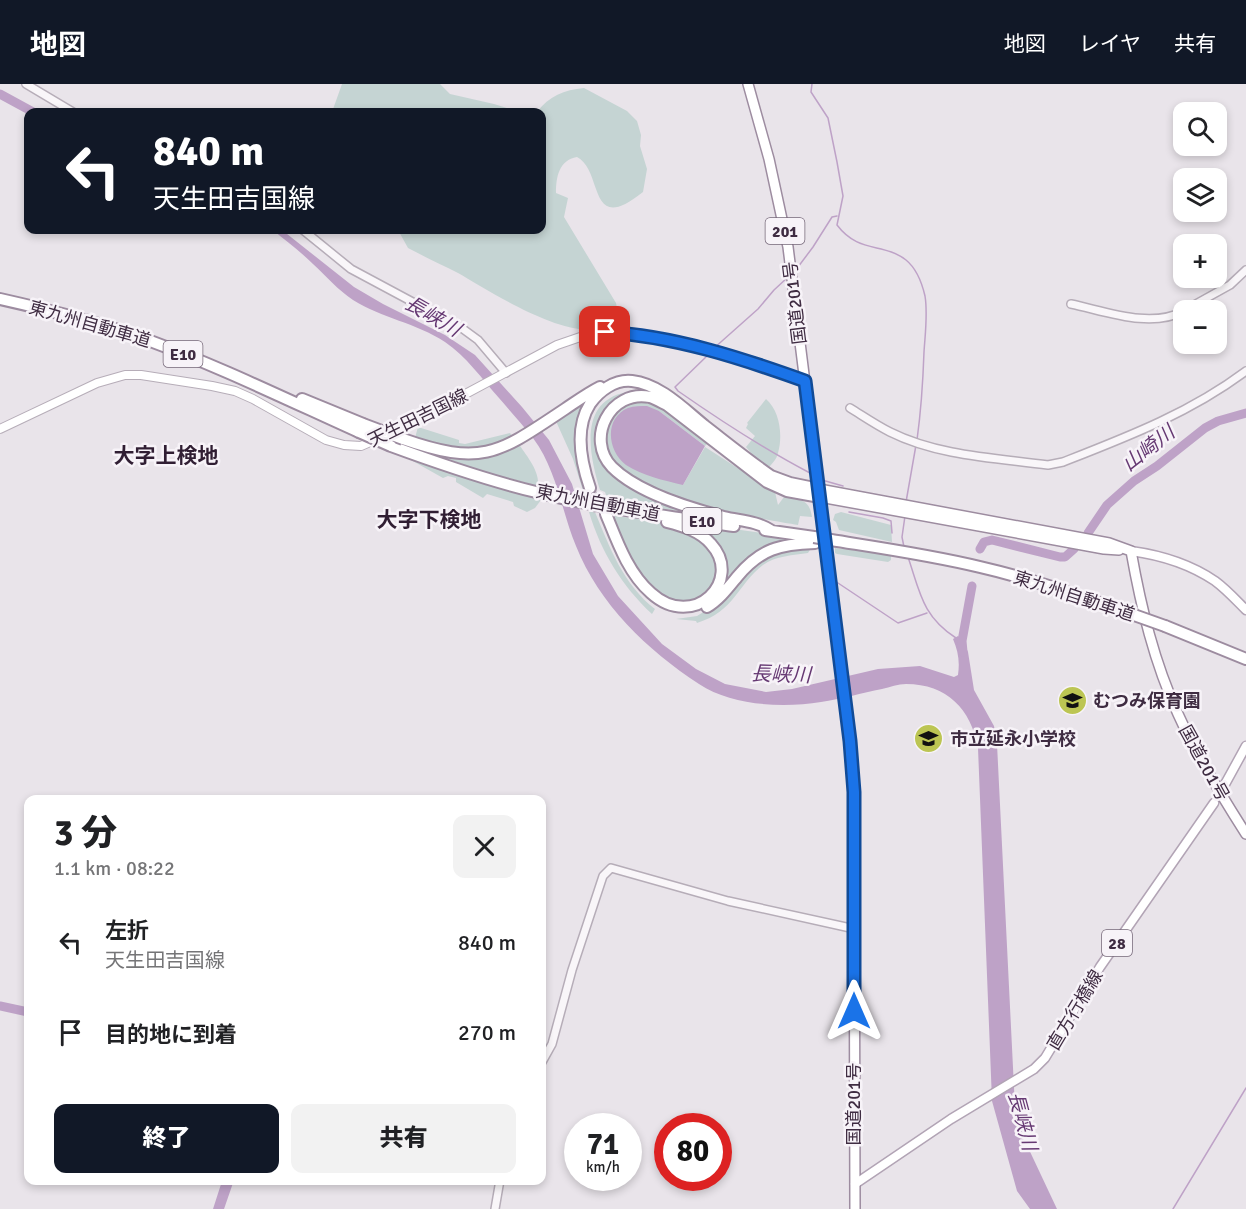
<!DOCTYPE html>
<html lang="ja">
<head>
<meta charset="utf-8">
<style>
	body { margin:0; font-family:Signika,"Noto Sans JP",sans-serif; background:#f2f2f2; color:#202124; height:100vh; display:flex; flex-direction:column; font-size:22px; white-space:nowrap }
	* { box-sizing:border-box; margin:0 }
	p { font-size:20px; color:#757577 }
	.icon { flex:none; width:33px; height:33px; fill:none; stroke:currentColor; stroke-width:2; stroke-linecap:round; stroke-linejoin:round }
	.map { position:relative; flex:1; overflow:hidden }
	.drawer { position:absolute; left:24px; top:711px; width:522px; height:390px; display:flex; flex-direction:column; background:#fff; border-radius:12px; box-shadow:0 3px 9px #0003 }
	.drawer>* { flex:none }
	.hud { position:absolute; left:24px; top:24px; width:522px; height:126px; border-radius:12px; box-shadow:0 3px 9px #0003; background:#111827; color:#fff; overflow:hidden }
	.buttons { position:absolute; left:1173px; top:18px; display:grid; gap:12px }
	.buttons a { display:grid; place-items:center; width:54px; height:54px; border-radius:12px; background:#fff; box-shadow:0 3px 9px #0003; font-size:30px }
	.speed { position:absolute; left:564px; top:1029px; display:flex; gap:12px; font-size:30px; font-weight:700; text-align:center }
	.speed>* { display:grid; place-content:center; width:78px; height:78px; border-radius:50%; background:#fff; box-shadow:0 3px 9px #0003; line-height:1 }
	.speed small { font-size:15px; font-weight:400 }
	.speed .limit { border:9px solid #d22; background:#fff; color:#111 }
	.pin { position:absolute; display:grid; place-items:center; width:51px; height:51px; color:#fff; margin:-26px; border-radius:12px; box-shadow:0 3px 9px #0006 }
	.me { position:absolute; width:66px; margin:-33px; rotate:0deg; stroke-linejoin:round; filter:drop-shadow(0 0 4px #0008) }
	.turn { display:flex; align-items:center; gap:21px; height:126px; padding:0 30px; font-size:27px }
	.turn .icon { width:78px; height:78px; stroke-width:2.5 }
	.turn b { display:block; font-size:42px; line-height:51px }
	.round { display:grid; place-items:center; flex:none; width:63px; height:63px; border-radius:12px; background:#f2f2f2 }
	.summary { display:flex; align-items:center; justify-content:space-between; height:102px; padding:0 30px }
	h1 { font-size:36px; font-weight:800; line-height:45px }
	.action { display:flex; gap:12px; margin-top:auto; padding:12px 30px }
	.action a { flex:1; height:69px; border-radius:12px; background:#111827; color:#fff; font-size:24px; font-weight:800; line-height:69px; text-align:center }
	.action a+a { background:#f2f2f2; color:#202124 }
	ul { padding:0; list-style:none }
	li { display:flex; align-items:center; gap:18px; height:90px; padding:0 30px }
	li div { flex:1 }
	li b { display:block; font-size:22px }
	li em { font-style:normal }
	header { display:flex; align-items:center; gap:36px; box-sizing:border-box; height:84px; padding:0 30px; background:#111827; color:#fff }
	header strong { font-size:28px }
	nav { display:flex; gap:33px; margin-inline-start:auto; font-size:21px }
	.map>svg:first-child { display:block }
</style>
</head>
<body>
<header>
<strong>地図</strong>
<nav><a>地図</a><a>レイヤ</a><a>共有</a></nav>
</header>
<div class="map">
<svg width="1246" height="1125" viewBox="0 0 1246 1125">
	<rect width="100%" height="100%" fill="#e9e4ea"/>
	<path fill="#c5d4d3" d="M342,0h98l10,10 44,10 26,8h-188z
		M584,4l43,23 10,10 4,14 -1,11 7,23 -4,23c-56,45 -39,-21 -66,-35 -18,3 -21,20 -21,36l12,5 -4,19 52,86c2,9 1,14 -7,20 -31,26 -121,-33 -151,-50 -16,-8 -33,-16 -50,-25l-10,-18h144v-118h-5c12,-16 27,-22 47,-24z
		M627,308l3,1 -19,11 -12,18 -3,15 1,14 15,22 87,41 -91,-13 -3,-9 -5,-2c-11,-36 -22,-89 27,-98z
		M588,315l-10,22 -2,32 9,44 -12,-38 -18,-40z
		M766,315c14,12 17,37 12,54 -1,6 -7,12 -11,16l-9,-8 -12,-14 9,-11 -9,-8 2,-4 -1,-1z
		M638,317l24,6 45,37 -2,2 -46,-35 24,74 22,-38 70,45 3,13 6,-8c17,4 25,1 28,20l-12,-1 -2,9c-41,-7 -204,-31 -194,-92 3,-20 18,-27 34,-32z
		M418,343l41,13v3l6,1 45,-11 3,4c-30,19 -67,11 -98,1z
		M518,359c8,12 22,28 20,43l-49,-13 -68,-23 40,7z
		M412,373l129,43 -6,8 -8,4 -13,-6 -1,-4 -26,-8 -4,4 -27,-16v-4l-8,-2 -5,2 -32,-18z
		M589,428h6c15,36 28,72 60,97l-3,5c-30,-28 -51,-62 -63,-102z
		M841,428l50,13 1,17 -53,-12 -3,-8 -3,-2 2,-6z
		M613,431c20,4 55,7 72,16 7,3 18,9 23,15 17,19 8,48 -16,55 -4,1 -10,3 -14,3 -32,-4 -59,-61 -65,-89z
		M698,440l93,13v3l-19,3 -24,16 -26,30 3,-20 -33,-44z
		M811,464l-3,5c-14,2 -33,3 -45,12 -26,20 -28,46 -66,58l-1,-2 -20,-2 21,-3 21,-13 29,-33 27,-19z
		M835,464l52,6 4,2v4l-3,2 -51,-8 -2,-1z"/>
	<path fill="#bea2c7" d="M273,146h9l72,57 29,17 62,31 30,20 47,52 27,33 23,44 21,70 25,42 44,48 34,25 29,15 41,8 26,-3 86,-20 42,-3 34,11 4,-2c2,-14 0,-24 -5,-36l5,-3 5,5 5,11 6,38 20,36 3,18 18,364 10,33 32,68h-27l-13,-18 -25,-90 -14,-353c-7,-39 -31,-64 -72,-64 -8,0 -16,3 -24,5 -20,4 -41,10 -61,13 -38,6 -89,4 -122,-18 -52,-34 -100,-80 -123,-138 -15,-36 -19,-76 -43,-108 -11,-14 -23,-27 -34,-40 -17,-19 -33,-42 -54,-56 -29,-19 -63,-24 -92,-42 -15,-10 -27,-24 -40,-36 -12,-12 -27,-23 -40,-34z
		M647,322l12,5 46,35 -22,39c-20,-5 -40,-9 -57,-20 -19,-14 -22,-47 2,-57 6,-2 13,-2 19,-2z
		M222,1097h11v2l-9,26h-11z"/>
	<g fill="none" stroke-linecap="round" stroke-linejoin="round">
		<path stroke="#bea2c7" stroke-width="1.5" d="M812,0l-1,8 17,26 9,44 6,34 -6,29c22,29 46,17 69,35 11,9 16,23 19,36 3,18 0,39 -1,56 -1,29 -3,59 -7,88
			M795,187l18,-24 19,-30 5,-1
			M713,265l45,-40 16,-19 13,-12
			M708,271l-33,32 3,4c43,30 86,58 132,82
			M822,396l21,6
			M906,418l10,-57
			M849,428l34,6 8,3 1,12
			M904,463l-2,-10 3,-21
			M908,473c12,35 14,59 48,81
			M835,497l63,42 29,-10
			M1173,1125l73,-121"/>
		<path stroke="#bea2c7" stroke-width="9" d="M0,10l33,18
			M1088,449l19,-28 27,-24 23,-15 48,-38 13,-7 28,-8
			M980,465l4,-7 8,-2 68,17h5l9,-8
			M963,568l-1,-11 10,-55
			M0,922l28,6"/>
		<path stroke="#c7bfc8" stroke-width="10" stroke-dasharray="10 5" stroke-linecap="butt" d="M590,404l9,25"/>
		<defs>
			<path id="tertiary" d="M26,0l47,28
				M303,146l48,39 112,60 15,11 28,33
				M1071,220c34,7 79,25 113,7
				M1185,226l45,-25 16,-15
				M850,324c13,8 26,17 40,24 48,24 106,26 158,33l15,-3c64,-25 127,-49 183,-91
				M542,978l10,-18 20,-74 31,-94 8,-8 117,33 127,28
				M495,1125l5,-29"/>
			<path id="secondary" d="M0,345l97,-46 28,-8h16l71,11 23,5 18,8 73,41 18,5 17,1 39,-17 157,-84 35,-12 53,3 34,6 33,9 93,30"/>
			<path id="primary" d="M1131,467c29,4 59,13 84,30 11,8 21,19 31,29
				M1224,702l22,-40
				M855,1100l96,-65 83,-50 11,-11 55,-91 114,-164"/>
			<path id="trunk" d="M748,0l21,75 19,88 62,494 4,51 1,417
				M819,405l290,54 22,8
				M820,413l284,52 15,1
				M1131,467c10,56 23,111 47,163 19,42 43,81 68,120"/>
			<path id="motorway" d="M0,215c49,11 98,23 145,40 73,27 143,61 214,93
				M302,315l61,25
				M403,355c80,28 96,14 162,-30 12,-8 23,-16 35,-22
				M391,362c49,18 98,35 149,47 64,16 129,23 194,33
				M590,404c-9,-26 -16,-59 0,-84 9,-13 25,-25 42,-23 28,3 52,28 73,45 22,17 43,34 66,50l19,7 29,6
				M606,430c11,27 22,59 45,79 43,39 93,-13 60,-49 -11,-13 -28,-18 -44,-22
				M765,446l49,7
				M772,447c-15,-10 -31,-10 -48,-14 -35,-9 -86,-24 -112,-50 -27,-28 -2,-78 38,-70 6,2 11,5 17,8l100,77 20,9 33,6
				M831,456c50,8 100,15 149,27 48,11 94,27 140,43
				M707,523c12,-7 21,-19 30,-30 23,-28 43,-33 78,-34
				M1165,542l81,33"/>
		</defs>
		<use href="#tertiary" stroke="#b6adb8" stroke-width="10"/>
		<use href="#secondary" stroke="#b6adb8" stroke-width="10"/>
		<use href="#primary" stroke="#b2a4b5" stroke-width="11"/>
		<use href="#trunk" stroke="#9d8ca0" stroke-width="12"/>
		<use href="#motorway" stroke="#9d8ca0" stroke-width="14"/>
		<use href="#tertiary" stroke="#f9f6f9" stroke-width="7"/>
		<use href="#secondary" stroke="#fff" stroke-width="8"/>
		<use href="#primary" stroke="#fff" stroke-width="8"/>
		<use href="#trunk" stroke="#fff" stroke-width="9"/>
		<use href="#motorway" stroke="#fff" stroke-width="10"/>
		<defs>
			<path id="motorway-bridge" d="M363,340l40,15
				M359,348l32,14
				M814,453l17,3
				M1120,526l45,16"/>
		</defs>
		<use href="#motorway-bridge" stroke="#9d8ca0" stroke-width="14" stroke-linecap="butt"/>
		<use href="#motorway-bridge" stroke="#fff" stroke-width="10"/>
	</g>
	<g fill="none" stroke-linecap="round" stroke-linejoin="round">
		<defs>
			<path id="route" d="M605,248c69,4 136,26 200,49l45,360 4,51v219"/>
		</defs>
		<use href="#route" stroke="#114b97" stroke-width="15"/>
		<use href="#route" stroke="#1a73e8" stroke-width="10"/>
	</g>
	<defs>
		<symbol id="school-disc" viewBox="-11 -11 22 22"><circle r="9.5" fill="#bcc553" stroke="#f7f3f8"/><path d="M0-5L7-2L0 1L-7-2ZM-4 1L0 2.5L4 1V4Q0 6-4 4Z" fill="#111"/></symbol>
	</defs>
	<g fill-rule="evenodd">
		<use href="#school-disc" x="1056" y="600" width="33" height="33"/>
		<use href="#school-disc" x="912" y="638" width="33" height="33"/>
	</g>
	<g text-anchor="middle" stroke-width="5" stroke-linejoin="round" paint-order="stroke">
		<g fill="#f7f3f8" stroke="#766879" stroke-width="1.5">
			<rect x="765.5" y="134" width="39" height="26" rx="4.5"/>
			<rect x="163.5" y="257" width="39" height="26" rx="4.5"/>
			<rect x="682.5" y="424" width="39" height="26" rx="4.5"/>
			<rect x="1102" y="846" width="30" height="26" rx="4.5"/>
		</g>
		<g font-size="16" font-weight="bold" fill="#3f2c42">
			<text x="785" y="153">201</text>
			<text x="183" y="276">E10</text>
			<text x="702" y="443">E10</text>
			<text x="1117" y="865">28</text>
		</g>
		<g font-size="18" fill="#3f2c42" stroke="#f7f3f8">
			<text transform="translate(795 219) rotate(-97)" y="6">国道201号</text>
			<text transform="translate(90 240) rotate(16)" y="6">東九州自動車道</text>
			<text transform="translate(418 334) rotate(-26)" y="6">天生田吉国線</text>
			<text transform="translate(598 419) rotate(11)" y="6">東九州自動車道</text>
			<text transform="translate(1074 512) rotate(18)" y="6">東九州自動車道</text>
			<text transform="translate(1204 679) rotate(61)" y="6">国道201号</text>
			<text transform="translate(1075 926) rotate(-59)" y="6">直方行橋線</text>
			<text transform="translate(854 1020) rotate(-90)" y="6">国道201号</text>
		</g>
		<g font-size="18" font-weight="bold" fill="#3f2c42" stroke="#f7f3f8" text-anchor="start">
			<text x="1093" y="623">むつみ保育園</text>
			<text x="950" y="661">市立延永小学校</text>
		</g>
		<g font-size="20" font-style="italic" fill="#663973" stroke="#f7f3f8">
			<text transform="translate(433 232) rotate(30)" y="7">長峡川</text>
			<text transform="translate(1148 364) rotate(-38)" y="7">山崎川</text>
			<text transform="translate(781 590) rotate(2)" y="7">長峡川</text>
			<text transform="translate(1023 1037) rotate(75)" y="7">長峡川</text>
		</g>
		<g font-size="21" font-weight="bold" fill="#301e33" stroke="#f7f3f8">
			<text x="166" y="379">大字上検地</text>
			<text x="429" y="443">大字下検地</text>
		</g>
	</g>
</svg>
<div class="buttons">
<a><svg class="icon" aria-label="search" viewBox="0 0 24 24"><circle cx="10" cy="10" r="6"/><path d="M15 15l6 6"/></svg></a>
<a><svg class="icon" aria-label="layers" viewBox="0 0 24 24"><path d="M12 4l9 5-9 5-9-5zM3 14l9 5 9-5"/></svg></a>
<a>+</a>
<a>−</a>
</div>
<div class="speed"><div>71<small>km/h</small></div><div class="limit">80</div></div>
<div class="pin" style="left:605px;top:248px;background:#d93025"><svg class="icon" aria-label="arrive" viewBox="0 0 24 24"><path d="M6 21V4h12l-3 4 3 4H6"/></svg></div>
<svg class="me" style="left:854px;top:927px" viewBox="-20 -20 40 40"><path d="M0-17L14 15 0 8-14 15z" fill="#1a73e8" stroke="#fff" stroke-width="4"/></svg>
<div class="hud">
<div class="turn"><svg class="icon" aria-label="left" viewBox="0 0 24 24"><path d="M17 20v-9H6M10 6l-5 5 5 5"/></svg><div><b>840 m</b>天生田吉国線</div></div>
</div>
<section class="drawer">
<div class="summary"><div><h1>3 分</h1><p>1.1 km · 08:22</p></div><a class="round"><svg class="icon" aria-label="close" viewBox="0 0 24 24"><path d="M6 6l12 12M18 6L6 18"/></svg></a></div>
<ul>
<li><svg class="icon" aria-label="left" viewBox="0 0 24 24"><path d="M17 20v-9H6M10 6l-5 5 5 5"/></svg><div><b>左折</b><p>天生田吉国線</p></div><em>840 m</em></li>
<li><svg class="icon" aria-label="arrive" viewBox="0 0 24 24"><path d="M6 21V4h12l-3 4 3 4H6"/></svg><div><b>目的地に到着</b></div><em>270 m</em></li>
</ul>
<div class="action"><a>終了</a><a>共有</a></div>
</section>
</div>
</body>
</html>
